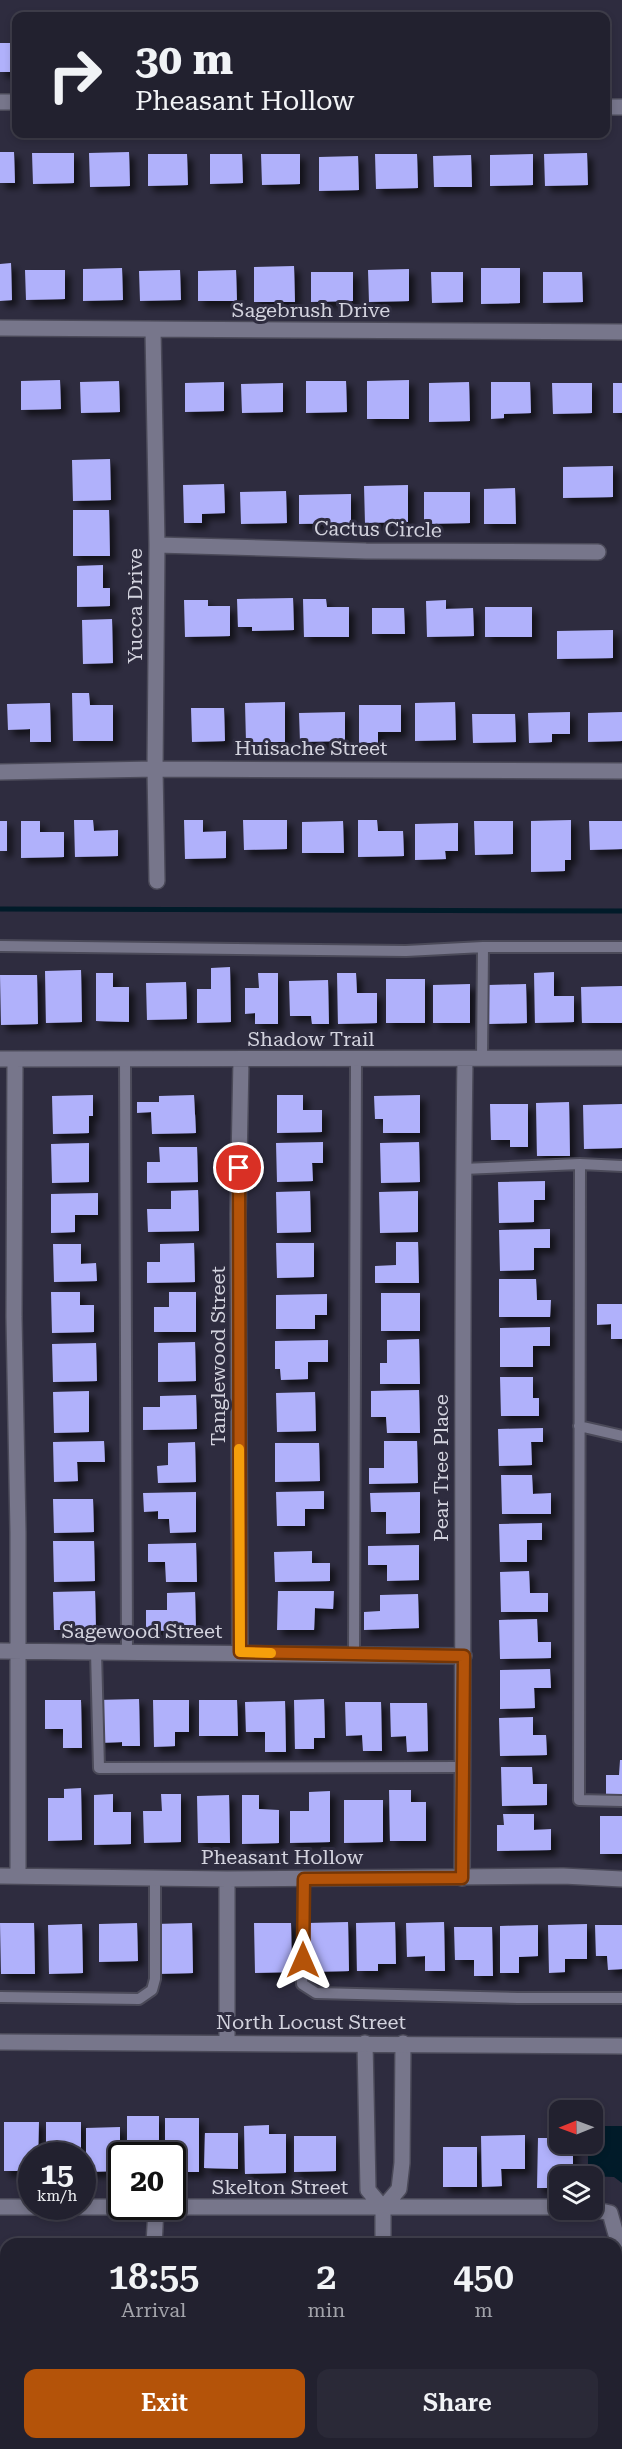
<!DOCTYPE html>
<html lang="en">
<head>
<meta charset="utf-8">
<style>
	body { margin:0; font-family:"Roboto Serif",serif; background:#2a2937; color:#f1f3f6; height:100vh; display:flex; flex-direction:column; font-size:22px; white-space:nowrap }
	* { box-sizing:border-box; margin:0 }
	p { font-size:20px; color:#a2a3aa }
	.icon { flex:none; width:33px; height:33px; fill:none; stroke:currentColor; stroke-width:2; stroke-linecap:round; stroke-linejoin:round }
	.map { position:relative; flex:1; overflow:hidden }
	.sheet { position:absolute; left:0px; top:2238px; width:622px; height:212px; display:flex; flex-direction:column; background:#22212f; border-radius:18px 18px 0 0; box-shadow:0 3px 9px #0003,0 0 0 2px #3f3e4b }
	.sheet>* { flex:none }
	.guide { position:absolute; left:12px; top:12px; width:598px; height:126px; border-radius:12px; box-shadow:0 3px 9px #0003,0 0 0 2px #3f3e4b; background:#22212f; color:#f1f3f6; overflow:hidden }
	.needle { width:39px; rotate:269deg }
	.fabs { position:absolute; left:549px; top:2100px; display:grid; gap:12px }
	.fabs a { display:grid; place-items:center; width:54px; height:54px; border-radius:12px; background:#22212f; box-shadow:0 3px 9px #0003,0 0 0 2px #3f3e4b; font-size:30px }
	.speed { position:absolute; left:18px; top:2142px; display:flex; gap:12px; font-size:30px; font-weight:700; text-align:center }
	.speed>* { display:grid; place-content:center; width:78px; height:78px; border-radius:50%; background:#22212f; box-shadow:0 3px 9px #0003,0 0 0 2px #3f3e4b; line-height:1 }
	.speed small { font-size:15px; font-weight:400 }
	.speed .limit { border:3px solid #111; border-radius:9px; background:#fff; color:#111 }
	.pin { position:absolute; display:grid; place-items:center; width:51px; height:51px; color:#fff; margin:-26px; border:3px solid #fff; border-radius:50%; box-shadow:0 2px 6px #0007 }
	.me { position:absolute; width:66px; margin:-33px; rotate:0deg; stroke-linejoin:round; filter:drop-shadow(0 0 4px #0008) }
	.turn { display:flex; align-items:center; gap:21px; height:126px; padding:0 24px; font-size:27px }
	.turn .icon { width:78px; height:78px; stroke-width:2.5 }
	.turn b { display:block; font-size:42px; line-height:51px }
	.eta { display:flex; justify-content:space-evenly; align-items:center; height:102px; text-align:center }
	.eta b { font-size:36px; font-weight:600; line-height:42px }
	.primary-button { display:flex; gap:12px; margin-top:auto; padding:12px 24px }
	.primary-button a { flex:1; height:69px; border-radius:12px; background:#b45309; color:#fff; font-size:24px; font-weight:600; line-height:69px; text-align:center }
	.primary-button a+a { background:#2a2937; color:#f1f3f6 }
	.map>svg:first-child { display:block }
</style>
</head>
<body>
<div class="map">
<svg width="622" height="2449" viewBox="0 0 622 2449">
	<defs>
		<filter id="shadow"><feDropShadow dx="5.5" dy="5.5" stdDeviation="3" flood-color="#0009"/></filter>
	</defs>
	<rect width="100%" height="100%" fill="#2e2c3f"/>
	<path fill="#011b29" d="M593,2126h29v57l-8,-6 -26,-1v-32h4z"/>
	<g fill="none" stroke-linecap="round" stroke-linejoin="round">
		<path stroke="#011b29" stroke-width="5" d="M0,909l622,2"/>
	</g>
	<path fill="#b0b1fb" filter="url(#shadow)" d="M0,43h15v29h-15z
		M0,152h14l1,31h-15z
		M129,152l1,34 -40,1 -1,-34z
		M32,153h42v30l-41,1z
		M587,153l1,32 -43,1 -1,-32z
		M148,154h39l1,31 -40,1z
		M210,154h32l1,29 -33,1z
		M261,154h39v30l-38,1z
		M375,154h42l1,34 -42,1z
		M533,154v31l-43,1v-31z
		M471,155l1,32h-38l-1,-31z
		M358,156l1,34 -40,1v-34z
		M11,263l1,37 -12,1v-37z
		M294,266l1,36h-41v-35z
		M122,268l1,32 -40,1v-32z
		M481,268h39v35l-39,1z
		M409,269v32l-40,1 -1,-32z
		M25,270h40v29l-39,1z
		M180,270l1,30 -41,1 -1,-30z
		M236,270l1,31h-39v-30z
		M311,272h42v29l-42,1z
		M431,272h32v30l-31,1z
		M543,272h39l1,30 -40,1z
		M60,380l1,29 -40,1v-29z
		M409,380v39h-42v-38z
		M119,381l1,31 -39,1 -1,-31z
		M306,381h40l1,31 -41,1z
		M224,382v29l-39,1v-29z
		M469,382l1,39 -41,1v-39z
		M491,382h39l1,31 -27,1v4l-13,1z
		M283,383v29l-41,1 -1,-29z
		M552,383h40v30l-39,1z
		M613,383h9v30h-9z
		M110,459l1,41 -38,1 -1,-41z
		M613,466v31l-50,1v-31z
		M224,484l1,29 -23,1v9h-18l-1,-38z
		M408,485v37l-43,1 -1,-37z
		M515,488l1,36h-32v-35z
		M286,491l1,32 -46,1 -1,-32z
		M424,492h46v31l-46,1z
		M351,494v29l-52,1v-29z
		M73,510h36l1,46h-37z
		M103,565v23h7v18l-33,1v-41z
		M293,598l1,32 -42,1v-4h-14l-1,-28z
		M303,599h23l1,8h22v30h-45z
		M184,600h24v6h22v30l-45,1z
		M446,600v9l27,-1 1,28 -47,1 -1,-36z
		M485,607h47v30h-47z
		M372,608h32l1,26h-33z
		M112,619l1,44 -30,1 -1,-44z
		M613,630v28l-56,1v-28z
		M72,693h17l1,12h23v36h-40z
		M285,702v40h-39l-1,-39z
		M455,702l1,38 -41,1v-38z
		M50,703l1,39h-21v-13l-22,1 -1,-26z
		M359,705h42v27h-23v11h-19z
		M191,708h33l1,33 -33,1z
		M345,712v29l-45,1 -1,-29z
		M570,712v22h-18v8l-23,1 -1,-30z
		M622,712v29l-34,1v-29z
		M472,714h43l1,28 -43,1z
		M74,820h19l1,11 24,-1v26l-43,1z
		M184,820h19v12l23,-1v27l-41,1z
		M243,820h44v29l-43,1z
		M358,820h19l1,11h25l1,25 -46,1z
		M571,820v40h-6v11l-34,1v-51z
		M0,821h7v30h-7z
		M21,821h19v11h24v25l-43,1z
		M343,821l1,32h-42v-31z
		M474,821h39v33l-38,1z
		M589,821h33v28l-32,1z
		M458,823v28h-13l1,8 -31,1v-36z
		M230,967l1,55 -34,1v-34h14v-21z
		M81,970l1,52 -36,1 -1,-52z
		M554,972v24h20v26l-39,1 -1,-50z
		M96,973h17v14h16v35l-33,-1z
		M258,973h20v51h-23v-11l-10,1v-26h14z
		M337,973h19l1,20h20v30l-39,1z
		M0,975h37l1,49 -37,1z
		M386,979h39v44h-39z
		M328,980l1,44h-17l-1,-8h-21l-1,-35z
		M186,982l1,37 -40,1 -1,-37z
		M470,984v39h-37v-38z
		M526,984l1,39 -38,1 -1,-39z
		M622,986v37h-40l-1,-36z
		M93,1095v21h-4v17l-36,1 -1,-38z
		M194,1095l2,38 -44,1 -1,-22 -14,1v-11h22v-6z
		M277,1095h26v15h19v22l-45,1z
		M420,1095v38h-37v-14h-8l-1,-23z
		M569,1102l1,54h-33l-1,-53z
		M490,1104h38v43h-18v-7h-19z
		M622,1104v44l-38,1 -1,-44z
		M323,1142v21h-11l1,18 -36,1 -1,-39z
		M419,1142l1,40 -39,1 -1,-40z
		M89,1143v39l-37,1 -1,-39z
		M159,1147h38l1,35 -51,1v-21h13z
		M545,1181v19h-11v22l-35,1 -1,-41z
		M198,1190l1,41 -51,1 -1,-23h24v-18z
		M310,1191l1,41 -34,1 -1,-41z
		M418,1191v41l-38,1 -1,-41z
		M98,1193v22h-23v17l-24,1v-39z
		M550,1229v19h-16v22l-34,1 -1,-41z
		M396,1242h22l1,41h-44v-17l21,-1z
		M194,1243l1,39 -48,1v-21h13v-18z
		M276,1243h38v34l-37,1z
		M53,1244h28v20l15,-1 1,18 -43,1z
		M499,1279h37l1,21h14l-1,17h-51z
		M51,1292h29v13h14v27l-42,1z
		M169,1292h27v40h-42v-25h15z
		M381,1293h39v38h-39z
		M327,1294v21h-12v14h-39v-34z
		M597,1304h25v35h-11v-15l-14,1z
		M550,1327v19h-17v21h-33v-39z
		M419,1339l1,45h-40v-21h7v-23z
		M328,1340v22h-20v17l-27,1 -1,-11h-5v-28z
		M195,1342l1,39 -38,1v-39z
		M96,1343l1,38 -44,1 -1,-38z
		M500,1377h33v21h6v18h-38z
		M419,1390l1,43h-33l-1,-16h-15v-26z
		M89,1391v41l-35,1 -1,-41z
		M315,1392l1,39 -39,1 -1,-39z
		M196,1395l1,34 -54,1v-23h17v-11z
		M543,1428v14h-12l1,23 -33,1 -1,-37z
		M104,1441l1,21h-28l1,19 -24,1 -1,-40z
		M384,1441h33l1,42 -49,1v-16h15z
		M195,1442l1,40 -38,1 -1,-17 11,-1v-22z
		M275,1443h44l1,38 -45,1z
		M501,1475h31l1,19 18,-1v21h-49z
		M324,1491v18h-19v17h-28l-1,-34z
		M196,1492v40l-26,1 -1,-14h-11v-8l-14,1 -1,-19z
		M420,1492v41l-34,1v-22h-15l-1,-19z
		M53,1499h40l1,33 -40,1z
		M542,1523v17h-15v22h-27l-1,-38z
		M53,1541h41l1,40 -41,1z
		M196,1543l1,39h-31l-1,-20h-17v-18z
		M419,1545v35l-32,1v-16h-19v-19z
		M312,1551v12h18v18l-55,1 -1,-30z
		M529,1571l1,22h18v19h-47l-1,-40z
		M95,1591l1,39h-42l-1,-38z
		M278,1591h56l-1,18 -18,-1 -1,22h-37z
		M195,1592l1,38 -50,1v-21h21v-17z
		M418,1594l1,34 -55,2v-18l16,-1v-16z
		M537,1619l1,23h13v16l-51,1 -1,-39z
		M550,1669l1,19h-17l1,20 -35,1v-39z
		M139,1699l1,47h-18v-4l-23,1 -1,-43z
		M324,1699l1,39h-11v11h-19l-1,-49z
		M45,1700h36l1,48h-19v-19h-18z
		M153,1700h36v32h-14v14l-21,1z
		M199,1700h38l1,36h-39z
		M285,1701l1,51h-21v-20h-19l-1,-30z
		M345,1702h36l1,49h-19l-1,-16 -16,1z
		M390,1703h37l1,48 -21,1 -1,-16 -15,1z
		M533,1717v18h13l1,20 -47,1 -1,-38z
		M620,1760h2v36h-16v-21h13z
		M501,1767h31l1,17h14v21l-45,1z
		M81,1788l1,52 -34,1v-43h16v-9z
		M389,1790h22v12h15v39h-36z
		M330,1791v51l-40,1v-32h19v-19z
		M113,1794v18h18v32l-37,1v-50z
		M161,1794h20v48l-37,1 -1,-32h19z
		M229,1795l1,48h-32l-1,-47z
		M242,1795h17v14l20,1v33l-37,1z
		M344,1800h39v42l-39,1z
		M503,1814h31v16l17,-1v21l-54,1v-26h7z
		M600,1816h22v38h-22z
		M348,1922l1,49 -41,1v-49z
		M395,1922l1,42h-18v7h-21l-1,-48z
		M444,1922l1,49h-20v-15l-18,1 -1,-34z
		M0,1923h34l1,51h-34z
		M137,1923l1,38 -39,1v-38z
		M192,1923l1,50 -36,1 -1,-50z
		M254,1923h37l1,49 -37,1z
		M82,1924l1,49 -34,1 -1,-49z
		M587,1924v35h-22v13l-16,1 -1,-48z
		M538,1925v31l-19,1v16h-19v-47z
		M595,1925h27v44l-14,1 -1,-14h-11z
		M454,1927h38l1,49h-19v-16h-19z
		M127,2116h32v40h-32z
		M165,2118h34v54h-27v-16h-7z
		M4,2122h35l-1,34h-6v15h-28z
		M46,2122h35v34h-35z
		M269,2125v9h17v39l-41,1 -1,-48z
		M120,2127v44l-34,1v-44z
		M205,2133h33v36l-34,-1z
		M525,2135v34h-24l1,17 -20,1 -1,-51z
		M294,2136h42v35l-42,1z
		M538,2138h22v6h13v32h-13v12h-23z
		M443,2147h34v40h-34z
		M65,2236h44v8h-44z
		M453,2240l1,4h-34v-3z
		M569,2240v4h-48v-3z
		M0,2249h6v34h-6z
		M6,2380v41h-6v-40z
		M149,2444h52v5h-53z"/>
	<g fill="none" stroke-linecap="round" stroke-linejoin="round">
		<defs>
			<path id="service" d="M0,946l406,5 77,-4h139
				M482,1059l1,-112
				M125,1060l2,592
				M580,1164l42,2
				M463,1169l117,-5 -1,636 43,1
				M579,1426l43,10
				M96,1652l3,116 364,-1
				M354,1654l2,-595
				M304,1879l-2,105 14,9 202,5h104
				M0,1997l139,2 13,-9 3,-11v-101"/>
			<path id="minor" d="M0,102h16
				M606,107h16
				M0,328l622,4
				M153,330l4,215 -2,224 2,112
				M157,545l209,6 232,1
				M0,772l155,-3 467,2
				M0,1059l622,-1
				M15,1059l-1,258 4,215v344
				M0,1651l464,5
				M240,1652l-2,-438 3,-154
				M0,1876l227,3 336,-3 59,3
				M462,1878c2,-273 -1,-546 3,-819
				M227,2043v-164
				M365,2043l3,147 15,18
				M0,2207h560
				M592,2209l18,4 7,25 -1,76
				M154,2244l2,-35
				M383,2244v-36l16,-19 3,-26 1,-120
				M111,2449l1,-5
				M349,2449l1,-5
				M588,2449v-5"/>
			<path id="secondary" d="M0,2042l622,4"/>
		</defs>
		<use href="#service" stroke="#4b4a59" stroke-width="14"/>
		<use href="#minor" stroke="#4b4a59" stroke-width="18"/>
		<use href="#secondary" stroke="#4b4a59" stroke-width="18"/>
		<use href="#service" stroke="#77768b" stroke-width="10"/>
		<use href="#minor" stroke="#77768b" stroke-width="15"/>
		<use href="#secondary" stroke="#77768b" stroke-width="15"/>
	</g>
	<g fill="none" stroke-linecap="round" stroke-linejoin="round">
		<defs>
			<path id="route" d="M239,1168l1,484 224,4 -2,222 -158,1 -1,81"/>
		</defs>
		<use href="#route" stroke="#753606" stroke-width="15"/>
		<use href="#route" stroke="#b45309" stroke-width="10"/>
		<path stroke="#f59e0b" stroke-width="10" d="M239,1449l1,203 31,1"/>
	</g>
	<g text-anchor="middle" stroke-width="6" stroke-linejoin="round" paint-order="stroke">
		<g font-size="20" fill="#d3d3de" stroke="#2e2c3f">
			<text x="311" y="317">Sagebrush Drive</text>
			<text transform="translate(378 529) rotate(1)" y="7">Cactus Circle</text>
			<text transform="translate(135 606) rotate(-90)" y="7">Yucca Drive</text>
			<text x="311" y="755">Huisache Street</text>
			<text x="311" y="1046">Shadow Trail</text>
			<text transform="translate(218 1356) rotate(-90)" y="7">Tanglewood Street</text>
			<text transform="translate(441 1468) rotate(-90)" y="7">Pear Tree Place</text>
			<text x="142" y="1638">Sagewood Street</text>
			<text x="282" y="1864">Pheasant Hollow</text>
			<text x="311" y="2029">North Locust Street</text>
			<text x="280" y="2194">Skelton Street</text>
		</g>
	</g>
</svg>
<div class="fabs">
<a><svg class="needle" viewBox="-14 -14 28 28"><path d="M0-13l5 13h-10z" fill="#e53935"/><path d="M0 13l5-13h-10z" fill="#a2a3aa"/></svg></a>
<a><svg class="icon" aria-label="layers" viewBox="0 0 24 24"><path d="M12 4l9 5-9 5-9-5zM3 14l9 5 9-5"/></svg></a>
</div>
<div class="speed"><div>15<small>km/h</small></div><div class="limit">20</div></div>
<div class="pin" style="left:239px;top:1168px;background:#d93025"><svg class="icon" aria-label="arrive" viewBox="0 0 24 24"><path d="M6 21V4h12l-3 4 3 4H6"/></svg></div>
<svg class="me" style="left:303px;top:1960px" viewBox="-20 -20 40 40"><path d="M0-17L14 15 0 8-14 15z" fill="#b45309" stroke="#fff" stroke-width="4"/></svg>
<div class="guide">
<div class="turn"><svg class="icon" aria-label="right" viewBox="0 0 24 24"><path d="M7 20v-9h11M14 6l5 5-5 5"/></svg><div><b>30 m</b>Pheasant Hollow</div></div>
</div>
<section class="sheet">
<div class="eta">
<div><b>18:55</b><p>Arrival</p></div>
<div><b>2</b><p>min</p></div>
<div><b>450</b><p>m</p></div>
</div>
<div class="primary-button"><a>Exit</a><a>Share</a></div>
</section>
</div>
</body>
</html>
